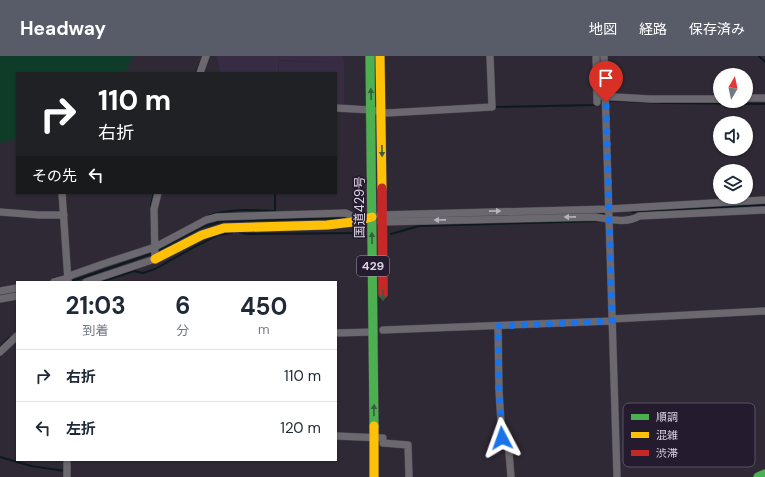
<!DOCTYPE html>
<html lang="ja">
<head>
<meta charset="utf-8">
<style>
	body { margin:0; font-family:"DM Sans","Noto Sans JP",sans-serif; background:#f6f6f7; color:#1f2937; height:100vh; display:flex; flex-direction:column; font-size:15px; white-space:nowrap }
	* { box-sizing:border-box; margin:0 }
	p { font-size:13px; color:#747a83 }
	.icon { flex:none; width:22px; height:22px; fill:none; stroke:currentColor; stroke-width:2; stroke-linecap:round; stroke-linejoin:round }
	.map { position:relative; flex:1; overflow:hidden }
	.side { position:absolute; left:16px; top:225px; width:321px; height:180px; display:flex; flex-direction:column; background:#fff; border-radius:0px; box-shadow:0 1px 3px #0004 }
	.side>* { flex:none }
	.guide { position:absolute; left:16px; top:16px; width:321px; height:122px; border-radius:0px; box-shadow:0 1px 3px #0004; background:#202124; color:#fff; overflow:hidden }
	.needle { width:26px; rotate:9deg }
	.fabs { position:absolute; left:713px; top:12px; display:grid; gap:8px }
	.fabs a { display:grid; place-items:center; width:40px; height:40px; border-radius:50%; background:#fff; box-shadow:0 1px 3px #0004; font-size:20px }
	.pin { position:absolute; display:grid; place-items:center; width:34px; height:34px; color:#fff; margin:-41px -17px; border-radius:50% 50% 50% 0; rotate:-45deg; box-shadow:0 0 4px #0007 }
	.pin .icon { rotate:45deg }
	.me { position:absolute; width:44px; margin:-22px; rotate:356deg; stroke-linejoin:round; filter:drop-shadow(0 0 3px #0008) }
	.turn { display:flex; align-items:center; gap:14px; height:84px; padding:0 16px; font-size:18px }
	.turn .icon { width:52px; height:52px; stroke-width:2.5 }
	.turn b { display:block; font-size:28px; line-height:34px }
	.then { display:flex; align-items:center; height:38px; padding:0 16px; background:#0003; gap:8px; font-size:15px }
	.eta { display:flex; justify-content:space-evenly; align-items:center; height:68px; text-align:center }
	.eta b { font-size:24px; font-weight:700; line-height:28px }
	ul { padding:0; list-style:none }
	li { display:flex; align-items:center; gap:12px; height:52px; padding:0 16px; border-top:1px solid #e0e1e3 }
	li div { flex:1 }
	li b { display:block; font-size:15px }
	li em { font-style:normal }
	header { display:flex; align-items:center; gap:24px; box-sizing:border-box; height:56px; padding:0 20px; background:#585b68; color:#fff }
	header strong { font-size:19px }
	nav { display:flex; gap:22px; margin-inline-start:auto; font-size:14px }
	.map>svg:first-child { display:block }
</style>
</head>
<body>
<header>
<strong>Headway</strong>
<nav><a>地図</a><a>経路</a><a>保存済み</a></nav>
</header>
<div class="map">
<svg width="765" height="421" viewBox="0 0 765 421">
	<rect width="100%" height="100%" fill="#2e2934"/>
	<path fill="#382b44" d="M217,0h126l1,7 -65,-3 -1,13h-58z
		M279,5l65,2v41h-8v-31h-57z"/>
	<path fill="#0f3b29" d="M0,0h133l-6,13 -4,4h-106v66l-17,4z"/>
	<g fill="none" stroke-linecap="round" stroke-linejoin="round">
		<path stroke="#0c1a1e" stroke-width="2" d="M759,0l6,6
			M600,7l1,32
			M196,17l7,-17
			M601,44l65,3 99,1
			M357,50h6
			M496,51l100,-2 5,-3v-3
			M632,156l133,-7
			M570,158l37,-1
			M208,160c21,-8 45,-6 67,-5v-18
			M414,162l15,-1
			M151,174v-25l3,-12
			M239,176l7,2 119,-1
			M391,178l28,-8 182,-5
			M69,226l82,-28 51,-27 22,-6 120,-3
			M101,226l33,-11 9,2 12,-4 43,-24 20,-10 14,-2
			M0,291l9,-9
			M0,401l31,9 34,5"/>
		<defs>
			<path id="street" d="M596,0l1,46
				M604,0l13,421
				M200,17l6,-17
				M597,40l54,3h69
				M746,42h19
				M336,52l36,2 15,3 105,-6 -2,-51
				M62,137l6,88
				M0,156l39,3h25
				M380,159l229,-6 156,-9
				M381,166l214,-5c14,2 32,7 44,-1l126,-6
				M54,226l11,-3 7,-4 31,-11 52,-17 51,-27 11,-3 129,-4 14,7
				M86,226l69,-23 -1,-50 4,-16
				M0,235l17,-3
				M0,243l17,-3
				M612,263l153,-8
				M498,270l1,65 3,47 6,3 3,36
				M383,274l229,-9
				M336,277l38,-1
				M0,296l17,-16
				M336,380l47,2
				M383,387l25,2 1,32
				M67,404v17"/>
			<path id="fast" d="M370,0l4,370
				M758,421l7,-3"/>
			<path id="slow" d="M380,0l2,132
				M155,203l47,-24 22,-7 103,-3 26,-3 19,-5
				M374,370v51"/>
			<path id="jam" d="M382,132l1,106"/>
		</defs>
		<use href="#street" stroke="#4a454e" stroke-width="8"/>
		<use href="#fast" stroke="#4a454e" stroke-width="10"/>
		<use href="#slow" stroke="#4a454e" stroke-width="10"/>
		<use href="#jam" stroke="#4a454e" stroke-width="10"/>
		<use href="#street" stroke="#6c6870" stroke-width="7"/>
		<use href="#fast" stroke="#4caf50" stroke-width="9"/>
		<use href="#slow" stroke="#ffc107" stroke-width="9"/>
		<use href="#jam" stroke="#c62828" stroke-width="9"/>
	</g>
	<defs><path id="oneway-solid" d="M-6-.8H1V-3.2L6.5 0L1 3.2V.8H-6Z"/></defs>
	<g fill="#375e3d">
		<use href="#oneway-solid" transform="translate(371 38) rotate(-92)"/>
		<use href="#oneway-solid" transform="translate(382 95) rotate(89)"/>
		<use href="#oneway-solid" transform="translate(372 182) rotate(-91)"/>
		<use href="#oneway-solid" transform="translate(383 239) rotate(90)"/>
		<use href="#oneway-solid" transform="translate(374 354) rotate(-90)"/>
	</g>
	<g fill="#b9b3bf">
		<use href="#oneway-solid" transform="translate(495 155) rotate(-1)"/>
		<use href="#oneway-solid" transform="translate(570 161) rotate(179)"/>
		<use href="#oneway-solid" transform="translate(440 164) rotate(179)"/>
	</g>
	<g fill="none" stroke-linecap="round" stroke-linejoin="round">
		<path stroke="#1a73e8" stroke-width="7" stroke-dasharray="0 12.6" d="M502,382l-3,-47 -1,-65 114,-5 -6,-219"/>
	</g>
	<g text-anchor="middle" stroke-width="3.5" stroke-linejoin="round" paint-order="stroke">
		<rect fill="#251b2e" stroke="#a49cab" stroke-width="1" x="357" y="200" width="32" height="20" rx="3"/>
		<g font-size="12" font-weight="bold" fill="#dad3e1">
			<text x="373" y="214">429</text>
		</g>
		<g font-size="13" fill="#dad3e1" stroke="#251b2e">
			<text transform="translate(359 151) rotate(-90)" y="5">国道429号</text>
		</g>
	</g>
	<rect x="623" y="347" width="132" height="64" rx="6" fill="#251b2e" stroke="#5b5264" stroke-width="1"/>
	<rect x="631" y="358" width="18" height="6" fill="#4caf50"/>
	<rect x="631" y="376" width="18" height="6" fill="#ffc107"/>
	<rect x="631" y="394" width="18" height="6" fill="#c62828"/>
	<g font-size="11" fill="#dad3e1">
		<text x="656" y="365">順調</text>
		<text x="656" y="383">混雑</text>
		<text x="656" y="401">渋滞</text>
	</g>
</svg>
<div class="fabs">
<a><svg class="needle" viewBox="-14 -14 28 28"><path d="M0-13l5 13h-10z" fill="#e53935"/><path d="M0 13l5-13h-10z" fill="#747a83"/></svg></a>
<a><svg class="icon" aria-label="sound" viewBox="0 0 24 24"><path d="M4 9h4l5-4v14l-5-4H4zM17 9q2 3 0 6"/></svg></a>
<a><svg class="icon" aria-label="layers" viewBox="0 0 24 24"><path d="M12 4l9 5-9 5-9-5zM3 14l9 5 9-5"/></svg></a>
</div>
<div class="pin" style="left:606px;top:46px;background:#d93025"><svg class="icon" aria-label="arrive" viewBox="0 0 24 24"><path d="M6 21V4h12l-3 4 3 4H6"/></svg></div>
<svg class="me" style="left:502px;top:382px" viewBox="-20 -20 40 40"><path d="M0-17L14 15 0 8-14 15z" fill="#1a73e8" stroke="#fff" stroke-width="4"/></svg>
<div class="guide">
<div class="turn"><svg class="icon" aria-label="right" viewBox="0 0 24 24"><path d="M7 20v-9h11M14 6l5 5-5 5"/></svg><div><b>110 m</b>右折</div></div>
<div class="then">その先<svg class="icon" aria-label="left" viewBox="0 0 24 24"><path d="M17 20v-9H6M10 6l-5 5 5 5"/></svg></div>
</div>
<section class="side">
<div class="eta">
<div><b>21:03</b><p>到着</p></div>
<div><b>6</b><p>分</p></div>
<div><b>450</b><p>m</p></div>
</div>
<ul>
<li><svg class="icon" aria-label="right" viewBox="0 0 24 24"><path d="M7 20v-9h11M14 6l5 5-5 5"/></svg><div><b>右折</b></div><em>110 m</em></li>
<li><svg class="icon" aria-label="left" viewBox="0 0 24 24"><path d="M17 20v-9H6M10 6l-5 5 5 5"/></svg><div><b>左折</b></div><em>120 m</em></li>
</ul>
</section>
</div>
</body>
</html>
